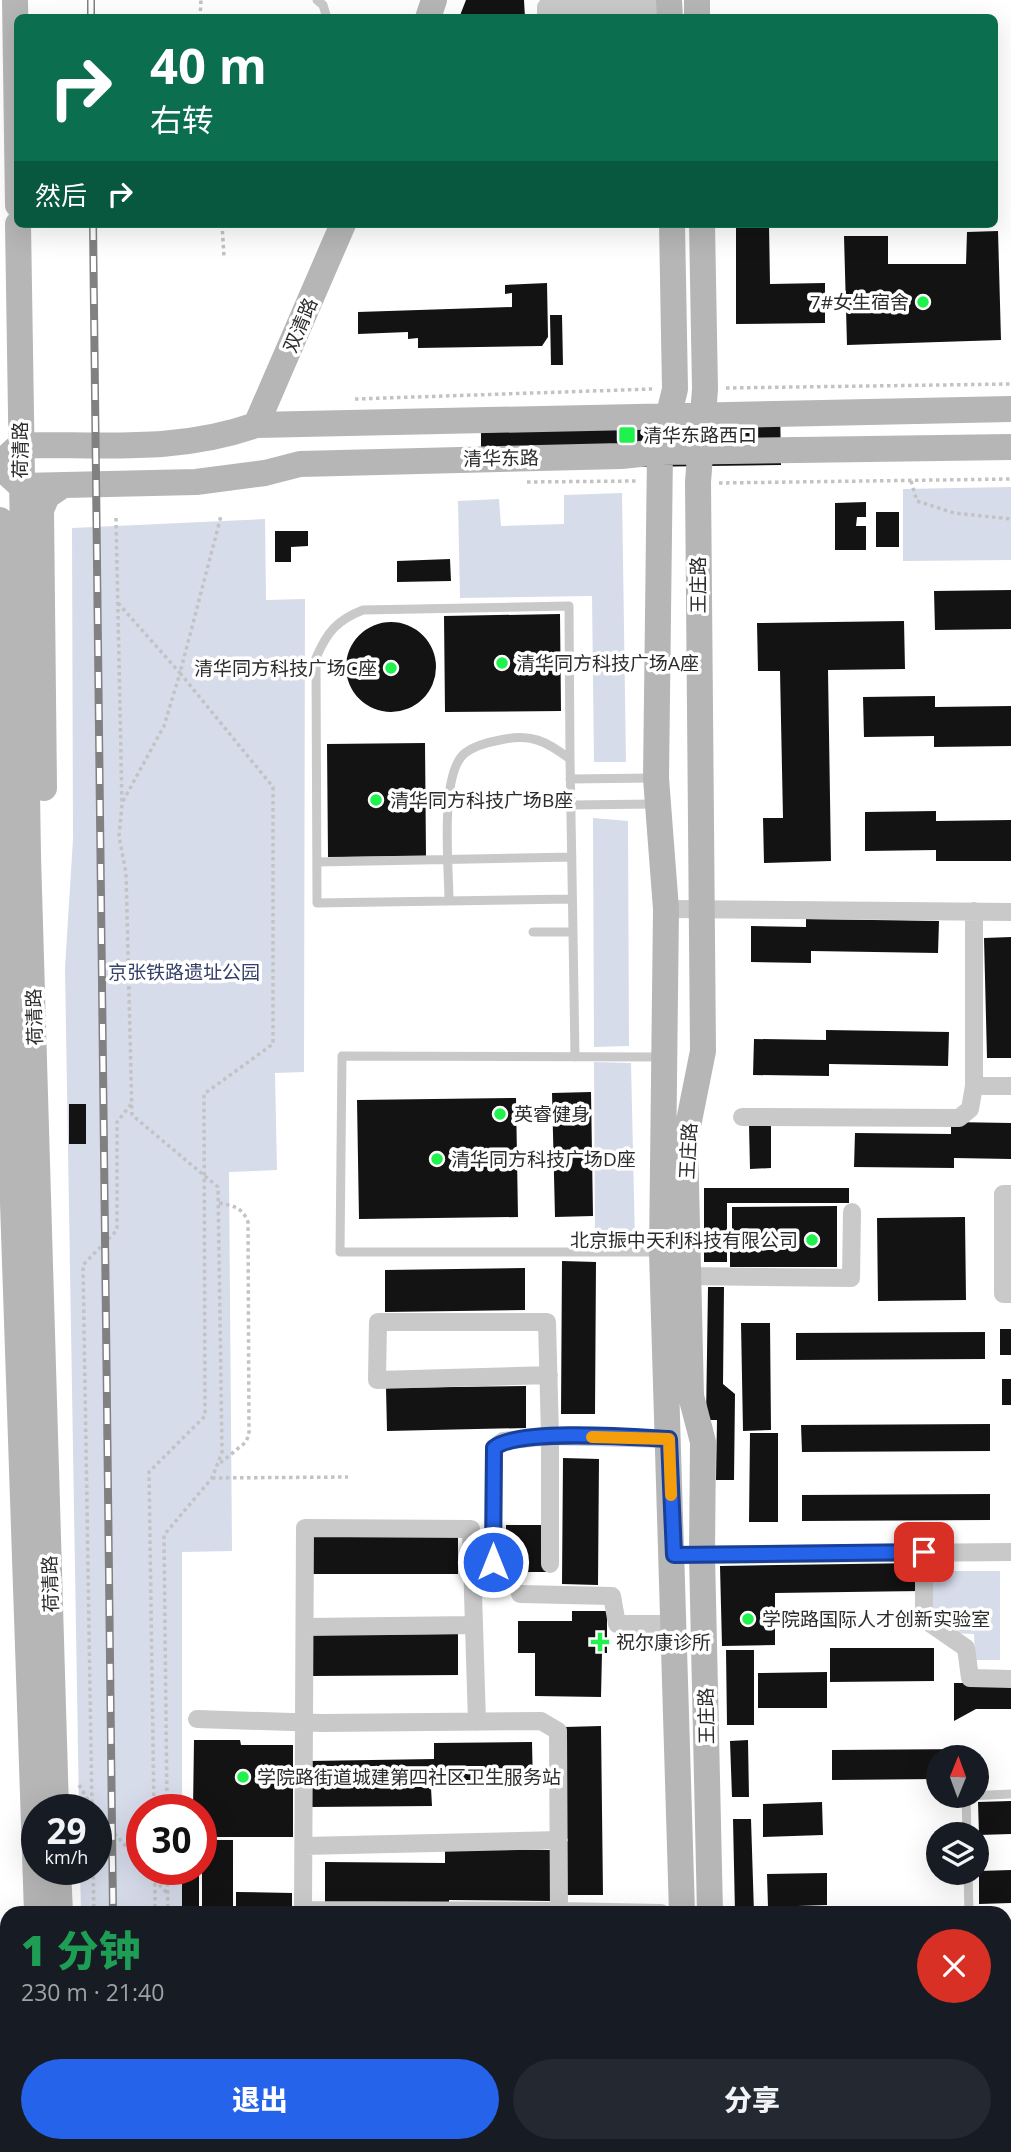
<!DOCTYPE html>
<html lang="zh">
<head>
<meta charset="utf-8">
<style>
	body { margin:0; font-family:"Open Sans","Noto Sans SC",sans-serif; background:#242831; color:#f1f3f6; height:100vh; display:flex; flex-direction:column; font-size:26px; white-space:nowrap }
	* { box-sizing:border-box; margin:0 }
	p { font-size:23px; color:#9ea1a6 }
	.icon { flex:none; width:38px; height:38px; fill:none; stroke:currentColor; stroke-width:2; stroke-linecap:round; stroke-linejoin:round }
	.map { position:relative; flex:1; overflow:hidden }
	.sheet { position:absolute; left:0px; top:1906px; width:1012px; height:247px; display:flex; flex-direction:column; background:#171b24; border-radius:21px 21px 0 0; box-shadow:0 7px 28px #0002 }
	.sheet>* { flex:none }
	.banner { position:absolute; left:14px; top:14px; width:984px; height:214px; border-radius:10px; box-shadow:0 7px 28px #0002; background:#0b6e4f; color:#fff; overflow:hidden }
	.needle { width:46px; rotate:1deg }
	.fabs { position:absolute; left:926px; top:1745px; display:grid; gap:14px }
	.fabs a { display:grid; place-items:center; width:63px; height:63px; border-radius:50%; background:#171b24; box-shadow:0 7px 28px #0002; font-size:35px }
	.speed { position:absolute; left:21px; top:1794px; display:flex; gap:14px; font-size:35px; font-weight:700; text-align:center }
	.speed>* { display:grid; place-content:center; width:91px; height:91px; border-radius:50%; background:#171b24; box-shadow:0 7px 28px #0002; line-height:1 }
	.speed small { font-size:18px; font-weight:400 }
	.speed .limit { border:10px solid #d22; background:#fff; color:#111 }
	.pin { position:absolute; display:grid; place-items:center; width:60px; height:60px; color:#fff; margin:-30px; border-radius:14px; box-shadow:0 4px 10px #0006 }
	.me { position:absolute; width:77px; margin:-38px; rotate:0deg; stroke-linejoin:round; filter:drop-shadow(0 0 5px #0008) }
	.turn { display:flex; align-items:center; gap:24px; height:147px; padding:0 21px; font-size:32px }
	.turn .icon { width:91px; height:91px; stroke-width:2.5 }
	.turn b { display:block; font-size:49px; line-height:60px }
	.then { display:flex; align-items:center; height:66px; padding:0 21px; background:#0003; gap:14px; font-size:26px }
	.round { display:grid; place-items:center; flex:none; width:74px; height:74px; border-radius:37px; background:#242831 }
	.summary { display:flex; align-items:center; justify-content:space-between; height:119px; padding:0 21px }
	h1 { font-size:42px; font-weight:800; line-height:52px; color:#1e9e55 }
	.cta { display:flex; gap:14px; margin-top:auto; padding:14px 21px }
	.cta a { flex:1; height:80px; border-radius:42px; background:#2563eb; color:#fff; font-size:28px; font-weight:800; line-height:80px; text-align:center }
	.cta a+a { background:#242831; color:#f1f3f6 }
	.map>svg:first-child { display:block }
</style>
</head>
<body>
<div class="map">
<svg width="1011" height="2152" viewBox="0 0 1011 2152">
	<rect width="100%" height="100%" fill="#fff"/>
	<path fill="#d7dceb" d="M1011,487v73l-108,1v-72z
		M622,493l4,269h-32l-2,-166 -132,2 -2,-97 41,-2 2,27 63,-2v-29z
		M265,519l1,81 39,-1 -1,473 -29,1 2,97 -48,2 3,379 -50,1v257l-40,1v59h40v44h-101l-1,-44h16v-59l-17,-1 -14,-841 8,-129 -1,-311z
		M593,818l35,3 1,225 -35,1z
		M594,1062l37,1 4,179h-40z
		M932,1571h68v89h-25l-1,-26 -28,-1 -14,-13z"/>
	<path fill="#131313" d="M466,0h58l1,18h-66z
		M736,224h33l1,60 55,-1v40l-89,1z
		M998,231l3,109 -154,5 -3,-109h44v28h78l1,-32z
		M547,283l1,54 -6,9 -124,2v-10l-10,1v-7l-50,2v-22l154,-5v-14l-7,1v-9z
		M550,315h12l1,50h-12z
		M780,404l1,61 -300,4v-61z
		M866,502v15h-9l-1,9h10v24h-31v-47z
		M876,512h23v35h-23z
		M275,531h33v15l-17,1v15h-16z
		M450,559l1,22 -54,1v-21z
		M1011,590v39l-76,1 -1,-39z
		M560,614l1,97 -116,1 -1,-96z
		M904,621l1,48 -77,1 3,191 -67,2 -1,-45h20l-3,-147h-22l-1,-48z
		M346 667a45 45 0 1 1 90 0a45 45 0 1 1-90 0Z
		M935,696v11l76,-1v40l-77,1v-11l-70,1 -1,-40z
		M425,743l1,113 -98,1 -1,-113z
		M936,811v10l75,-1v41h-75v-11l-71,1v-39z
		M806,919l133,2 -1,32 -127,-2v12l-60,-1v-36l55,1z
		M1011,937v121h-24l-3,-120z
		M826,1030l123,2 -1,34 -119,-2v12l-76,-1 1,-36 72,1z
		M591,1092l2,124 -38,1 -3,-124z
		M516,1098l2,119 -159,2 -2,-119z
		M69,1104h17v40h-17z
		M951,1122l60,1v36l-57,-1v10l-100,-1 1,-34 96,1z
		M771,1124v44l-21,1 -1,-44z
		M704,1188h145v15h-122v59h-23z
		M837,1206v61h-107v-19h56v-15h-54v-26z
		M965,1217l1,83 -88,1 -1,-83z
		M562,1261l34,1 -1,152h-34z
		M525,1268v42l-140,2v-42z
		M708,1287h16l-1,97 12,10 -1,86h-18l1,-60h-11z
		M741,1323h29l1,107 -28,1z
		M1000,1329h11v26h-11z
		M985,1332v27l-189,1v-27z
		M1002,1379h9v26h-9z
		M526,1386v42l-139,3 -1,-43z
		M990,1424v27l-188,1 -1,-27z
		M750,1433h28v89h-29z
		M563,1458l36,1 -1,126 -36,-1z
		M990,1494v26l-188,1v-26z
		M506,1525h41v47h-41z
		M307,1534h151v40h-151z
		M920,1563v28l-145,2v52l-53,1 -2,-80z
		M572,1611h35v42h-5l-1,44 -66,-1v-43h-17v-32h54z
		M458,1634v41l-145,1v-41z
		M830,1648h104v33l-104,1z
		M726,1650h28v75h-27z
		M827,1672v36h-69v-35z
		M954,1683h57v26h-35l-22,12z
		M601,1726l2,169h-37l-1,-168z
		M194,1740h46l1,5h52v92h-92v-27h-8z
		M748,1740l1,57h-17l-2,-56z
		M532,1742l1,45 -102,1 1,18 -122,1 -1,-46 125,-2v-16z
		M972,1749v8h-34v22l-106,1v-30z
		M1011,1801v33l-32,1 -1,-33z
		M822,1802l1,33 -60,2v-33z
		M733,1819h18l3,94h-19z
		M202,1840h31v71h-31z
		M445,1849l105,1v51l-101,-1v10l-124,-1v-47l120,1z
		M182,1869h17v43h-17z
		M1011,1870v33l-32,1v-33z
		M827,1873v32l-59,2 -1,-33z
		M236,1892l56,1v20h-56z
		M242,2146h53v6h-53z
		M334,2146h89v6h-88z
		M583,2146h32l1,6h-33z"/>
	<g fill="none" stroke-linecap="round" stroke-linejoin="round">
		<path stroke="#c3c3c3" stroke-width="3.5" stroke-dasharray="3.5 3.5" stroke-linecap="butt" d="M200,18l1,-18
			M222,224l2,33
			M726,388l285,-4
			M355,399l297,-10
			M911,481l6,20 37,12 57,6
			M527,482l111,-1
			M719,483l292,-4
			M116,518l6,287 -3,31 7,37 6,242 86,72 4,265 -10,26 -48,57 3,275
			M118,603l62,70 -16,53 -42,77
			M219,1203c15,3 23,4 29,19l1,212 -3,8 -27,22
			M212,1478l136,-1
			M79,1785l12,20
			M92,1810l-9,-545 34,-35v-108l15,-19
			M154,1810l-5,-338 56,-56 -1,-322 69,-50v-257l-93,-114 41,-157
			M96,1812l46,53
			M93,1869l1,44
			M145,1869l22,24
			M155,1869v44
			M167,1869l1,44
			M0,2143h7
			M159,2146v6
			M163,2152l4,-6"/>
		<path stroke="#c9c9c9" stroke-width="9" d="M317,0l6,5 4,13
			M570,759l-1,-153 -206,4c-26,10 -36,22 -47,48l1,245 255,-4
			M570,779l83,-1
			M571,805l84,-1
			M317,862l255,-5
			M449,901c0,-33 -10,-127 16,-148 9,-7 24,-11 35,-13 31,-7 46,1 70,19l3,173h-40
			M573,932l2,125
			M661,1252h-321l2,-196 320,1
			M967,1834l-1,-38 45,-2
			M968,1872l1,41"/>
		<path stroke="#c9c9c9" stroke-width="18" d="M546,18v-11l123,-1
			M666,909l345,3
			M974,911v175h37
			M742,1117l217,1 11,-9 4,-23
			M1011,1194h-8v100h8
			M688,1276l163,2 1,-66
			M549,1375l-172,5 1,-58h169l3,114 119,3
			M924,1553v66l42,29 4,30 41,1
			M674,1555l337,-3
			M493,1562l1,-114 9,-7 47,-5v128
			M520,1594l92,2 5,28h58
			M306,1627l168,-2
			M197,1719l125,4 219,-2 17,10 1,180 102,2
			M477,1722l-6,-193 -166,-1 -2,382 256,1
			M304,1846l255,-6
			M1004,2020h7
			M440,2146v6
			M531,2146v6
			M820,2146v6"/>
		<path stroke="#b6b6b6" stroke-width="26" d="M15,0l3,205
			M669,0l1,18
			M697,0v18
			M428,18l6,-18
			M18,224l10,632 28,954
			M672,224l3,165 -15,63 -4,326 10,131 -4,343 20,661
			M702,224l3,165 -7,93 5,569 -18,90 6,255 12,46 -1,113 8,358
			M256,425l87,-201
			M7,457l13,-12c82,-1 157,8 236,-20l755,-16
			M0,467l21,19 175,-4 69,-9 35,-9 321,-8 39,-4 351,-5
			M0,520l6,476 31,917
			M44,788l-3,-278 6,-14 16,-11
			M58,1869l2,44
			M65,2146v6
			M688,2146v6
			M716,2146v6
			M44,2152v-6"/>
		<defs>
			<path id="rail" d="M91,0v18
				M93,224l20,1689
				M125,2146l1,6"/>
		</defs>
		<use href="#rail" stroke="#818181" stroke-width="8"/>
		<use href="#rail" stroke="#fff" stroke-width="5" stroke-dasharray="16" stroke-linecap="butt"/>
	</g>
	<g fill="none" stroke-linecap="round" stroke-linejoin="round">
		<defs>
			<path id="route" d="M493,1562l1,-114c24,-20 140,-11 175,-9l5,116 250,-3"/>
		</defs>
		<use href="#route" stroke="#184099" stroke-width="18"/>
		<use href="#route" stroke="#2563eb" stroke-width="12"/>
		<path stroke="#f59e0b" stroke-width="12" d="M592,1437l77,2 2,56"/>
	</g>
	<g fill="#1ff24c" stroke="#fff" stroke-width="2.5">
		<circle cx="923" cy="302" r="7"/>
		<rect x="618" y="426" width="18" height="18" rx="3.5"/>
		<circle cx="502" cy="663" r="7"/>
		<circle cx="391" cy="668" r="7"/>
		<circle cx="376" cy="800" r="7"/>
		<circle cx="500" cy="1114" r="7"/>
		<circle cx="437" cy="1159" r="7"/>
		<circle cx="812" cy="1240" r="7"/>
		<circle cx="748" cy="1619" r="7"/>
		<path d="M596.5 1631.5h7v7h7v7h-7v7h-7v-7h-7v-7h7z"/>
		<circle cx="243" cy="1777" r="7"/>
	</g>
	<g text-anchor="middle" stroke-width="7" stroke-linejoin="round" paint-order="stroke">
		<g font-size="19" fill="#2c2c2c" stroke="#fff" text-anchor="start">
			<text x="909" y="309" text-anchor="end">7#女生宿舍</text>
			<text x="643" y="442">清华东路西口</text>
			<text x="516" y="670">清华同方科技广场A座</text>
			<text x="377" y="675" text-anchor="end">清华同方科技广场C座</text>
			<text x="390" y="807">清华同方科技广场B座</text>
			<text x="514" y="1121">英睿健身</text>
			<text x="451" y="1166">清华同方科技广场D座</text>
			<text x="798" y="1247" text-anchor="end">北京振中天利科技有限公司</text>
			<text x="762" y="1626">学院路国际人才创新实验室</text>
			<text x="616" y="1649">祝尔康诊所</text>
			<text x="257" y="1784">学院路街道城建第四社区卫生服务站</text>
		</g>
		<g font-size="19" fill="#2c2c2c" stroke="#fff">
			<text transform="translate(300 325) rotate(-67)" y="7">双清路</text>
			<text transform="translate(20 450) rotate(-90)" y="7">荷清路</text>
			<text transform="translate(501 458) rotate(-1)" y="7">清华东路</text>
			<text transform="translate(698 585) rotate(-90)" y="7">王庄路</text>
			<text transform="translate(34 1017) rotate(-92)" y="7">荷清路</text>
			<text transform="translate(688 1151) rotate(-87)" y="7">王庄路</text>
			<text transform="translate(50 1584) rotate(-92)" y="7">荷清路</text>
			<text transform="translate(706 1716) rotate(-91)" y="7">王庄路</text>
		</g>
		<g font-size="19" fill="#36406a" stroke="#fff">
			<text x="184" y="979">京张铁路遗址公园</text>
		</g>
	</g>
</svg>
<div class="fabs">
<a><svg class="needle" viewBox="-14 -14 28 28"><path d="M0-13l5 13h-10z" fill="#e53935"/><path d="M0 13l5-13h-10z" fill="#9ea1a6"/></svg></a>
<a><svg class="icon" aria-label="layers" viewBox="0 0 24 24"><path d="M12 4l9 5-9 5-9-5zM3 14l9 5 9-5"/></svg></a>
</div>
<div class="speed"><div>29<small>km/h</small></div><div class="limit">30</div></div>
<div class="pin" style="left:924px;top:1552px;background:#d93025"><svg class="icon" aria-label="arrive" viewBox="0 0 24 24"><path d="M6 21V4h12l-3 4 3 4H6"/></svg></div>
<svg class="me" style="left:493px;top:1562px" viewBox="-20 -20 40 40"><circle r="17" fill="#2563eb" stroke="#fff" stroke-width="3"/><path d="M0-11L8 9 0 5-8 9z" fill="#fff"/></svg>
<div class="banner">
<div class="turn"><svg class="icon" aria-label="right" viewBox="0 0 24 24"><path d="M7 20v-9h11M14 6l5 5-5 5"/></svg><div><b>40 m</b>右转</div></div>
<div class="then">然后<svg class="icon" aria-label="right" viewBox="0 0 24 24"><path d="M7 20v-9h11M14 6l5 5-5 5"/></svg></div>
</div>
<section class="sheet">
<div class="summary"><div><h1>1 分钟</h1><p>230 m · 21:40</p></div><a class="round" style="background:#d93025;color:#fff"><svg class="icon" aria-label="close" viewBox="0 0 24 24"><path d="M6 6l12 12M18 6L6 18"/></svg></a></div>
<div class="cta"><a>退出</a><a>分享</a></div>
</section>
</div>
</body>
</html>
